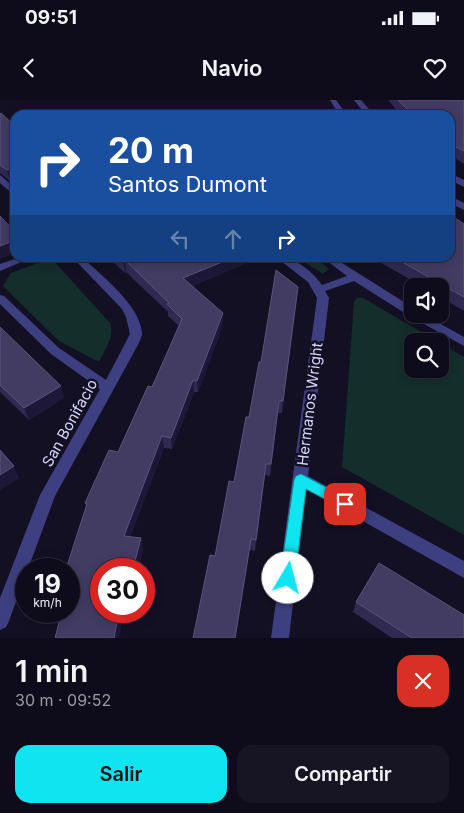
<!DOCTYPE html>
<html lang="es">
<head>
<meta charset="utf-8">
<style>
	body { margin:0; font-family:Inter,sans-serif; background:#171524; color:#f1f3f6; height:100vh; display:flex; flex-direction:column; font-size:19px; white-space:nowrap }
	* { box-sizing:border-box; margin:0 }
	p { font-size:16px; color:#9b9ba3 }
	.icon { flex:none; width:28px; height:28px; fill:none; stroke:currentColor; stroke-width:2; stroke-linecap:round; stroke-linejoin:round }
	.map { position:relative; height:538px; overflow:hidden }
	.panel { display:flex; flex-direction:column; background:#0e0c1b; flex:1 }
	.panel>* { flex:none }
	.hud { position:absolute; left:10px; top:10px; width:445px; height:152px; border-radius:15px; box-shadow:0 2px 12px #0003,0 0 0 1px #2e2c3a; background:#1a4fa0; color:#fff; overflow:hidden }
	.fabs { position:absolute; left:404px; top:178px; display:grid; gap:10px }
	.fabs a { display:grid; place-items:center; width:45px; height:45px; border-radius:10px; background:#0e0c1b; box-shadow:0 2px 12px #0003,0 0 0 1px #2e2c3a; font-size:25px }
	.speed { position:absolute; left:15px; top:458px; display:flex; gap:10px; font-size:25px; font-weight:700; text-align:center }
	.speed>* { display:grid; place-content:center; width:65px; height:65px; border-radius:50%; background:#0e0c1b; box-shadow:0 2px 12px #0003,0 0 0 1px #2e2c3a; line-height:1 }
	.speed small { font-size:12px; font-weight:400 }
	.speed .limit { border:8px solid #d22; background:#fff; color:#111 }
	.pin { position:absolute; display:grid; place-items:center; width:42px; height:42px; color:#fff; margin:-21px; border-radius:10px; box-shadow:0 2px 8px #0006 }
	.me { position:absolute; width:55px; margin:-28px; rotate:8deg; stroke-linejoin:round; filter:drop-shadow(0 0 4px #0008) }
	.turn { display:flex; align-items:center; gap:18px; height:105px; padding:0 15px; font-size:22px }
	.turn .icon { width:65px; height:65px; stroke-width:2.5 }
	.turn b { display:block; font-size:35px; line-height:42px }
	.lanes { display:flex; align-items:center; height:48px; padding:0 15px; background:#0003; justify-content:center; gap:25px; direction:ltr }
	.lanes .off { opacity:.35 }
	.round { display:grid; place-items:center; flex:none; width:52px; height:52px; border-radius:15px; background:#171524 }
	.overview { display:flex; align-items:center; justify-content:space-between; height:85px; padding:0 15px }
	h1 { font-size:30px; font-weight:600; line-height:38px }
	.button { display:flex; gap:10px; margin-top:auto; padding:10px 15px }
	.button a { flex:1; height:58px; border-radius:15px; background:#0fe4f0; color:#111; font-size:20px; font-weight:600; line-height:58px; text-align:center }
	.button a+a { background:#171524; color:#f1f3f6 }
	.status { display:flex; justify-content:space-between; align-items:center; height:35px; padding:0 25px; background:#0e0c1b; direction:ltr }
	.status svg { height:14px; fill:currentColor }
	header { display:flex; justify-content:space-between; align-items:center; height:65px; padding:0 15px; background:#0e0c1b; font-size:22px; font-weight:600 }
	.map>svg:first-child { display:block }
</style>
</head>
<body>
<div class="status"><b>09:51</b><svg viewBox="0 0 49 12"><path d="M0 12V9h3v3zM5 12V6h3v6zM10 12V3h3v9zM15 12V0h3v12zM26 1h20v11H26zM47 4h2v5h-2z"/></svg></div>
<header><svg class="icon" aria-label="back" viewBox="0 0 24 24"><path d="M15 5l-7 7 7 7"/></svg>Navio<svg class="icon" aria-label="heart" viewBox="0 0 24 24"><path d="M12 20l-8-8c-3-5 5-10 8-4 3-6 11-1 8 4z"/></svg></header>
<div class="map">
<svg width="464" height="538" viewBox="0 0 464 538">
	<rect width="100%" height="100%" fill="#131024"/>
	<path fill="#142e2c" d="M51,158l59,65c5,14 -5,26 -11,39l-40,-21 -56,-55 8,-13z
		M298,158h18l13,11 -6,5z
		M357,198h6l74,43h-25v28h28v-26l24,14v178l-122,-68 12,-165z"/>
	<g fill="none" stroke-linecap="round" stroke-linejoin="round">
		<path fill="#3e3f80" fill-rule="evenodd" d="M330,0h6l11,15h-8z
			M354,0h7l13,15h-8z
			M450,73l14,7v7l-14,-7z
			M0,75l15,13v8l-15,-13z
			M450,96l14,7v7l-14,-7z
			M18,158h13l-31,13v-7z
			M73,158h10c19,18 57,47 59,75 0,6 -6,15 -9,21l-78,142 -27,73h-2v5l-17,47 -3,6 -6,3v-32l40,-103 60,-106 -49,-35 -51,-50v-9l4,1 55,52 47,32 24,-46 -4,-17 -4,-8z
			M277,158c17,-2 35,13 45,27l25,-9 -24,-18h11l78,49v7h11l41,23v9l-53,-29 -57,-36 -29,10 4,7 -21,178 156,85v17l-158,-89 -17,149h-18l46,-340 -9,-16z"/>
	</g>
	<path fill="#302a51" d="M388,0h76v64l-14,-9v-40h-49z
		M0,14l10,67 -10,-8z
		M464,124v87l-24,-14v-11h-18l-39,-22 -9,-6h76z
		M109,158h140v4l-57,24 31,39 -25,67h-4l-22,57 -8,-1 -34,89 13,12 -5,20h-37v42h27l-1,7 -58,-7 17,-105 -1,-3 33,-51 34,-65 27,-61 -11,-10v-4l-42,-40 -1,1z
		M298,187l-16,126h-4l-8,63 -5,-1 -10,76 -5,-1 -35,6 19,-74 27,-120z
		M0,227l64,71 -35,22 -29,-28z
		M356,502l108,36h-72l-39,-26z"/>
	<path fill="#1d1837" d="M15,68v11l-5,2 -3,-11z
		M15,140v13l-15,6v-13z
		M232,158h17v4l-65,28 -1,-12z
		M125,160l1,12 -1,1 -2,-12z
		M298,187l-1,11 -15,115 1,-12z
		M223,213v12l-25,67 -1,-11z
		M193,280l1,12 -22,57 -1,-11z
		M61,286l3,12 -35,22 -5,-12z
		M279,301l-1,12 -8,63 1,-12z
		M162,336l2,12 -38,99 -2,-11z
		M266,364l-1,11 -10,76 1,-11z
		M14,366l5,12 -19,12v-15z
		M141,438l2,11 -5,20h-5z
		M251,439l-1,11 -14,88h-1z
		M119,511h2l2,6 -4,21h-5z
		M125,511h3l-1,7z"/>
	<path fill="#423c63" stroke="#5a547c" d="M398,0h66v51l-14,-7v-29h-37z
		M1,13l14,13v42l-8,2 -7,-5v-51z
		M450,115l14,9v73l-69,-39h55z
		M0,116l15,16v8l-15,6z
		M119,158h113l-49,20 40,35 -26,68 -4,-1 -22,58 -9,-2 -38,100 17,2 -8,31h-32v42h18l-5,27h-59l7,-27h7v-42h-3l21,-65 -2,-1 24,-53 9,2 30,-66 4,1 30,-68 -15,-15 2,-1 -44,-43 -2,1z
		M276,170l22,17 -15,114h-4l-8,63h-5l-10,76 -5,-1 -16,99h-42l17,-83 5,1 14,-75 5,1 12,-65h3l10,-55h2z
		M0,227l61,59 -37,22 -24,-23z
		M0,350l14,16 -14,9z
		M379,463l85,52v23h-52l-56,-36z"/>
	<path fill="#0fe4f0" stroke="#0a949c" d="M301,374l49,26 2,4 -2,4 -5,2 -39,-21 -11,89 -2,6 -5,2 -6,-2 -2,-6 14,-98 2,-4z"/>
	<g text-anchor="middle" stroke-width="5" stroke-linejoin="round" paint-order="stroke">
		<g font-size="15" fill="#d9d6fd" stroke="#131024">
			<text transform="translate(310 304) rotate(-83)" y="5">Hermanos Wright</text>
			<text transform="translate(70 323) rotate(-61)" y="5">San Bonifacio</text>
		</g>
	</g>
</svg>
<div class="fabs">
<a><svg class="icon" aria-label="sound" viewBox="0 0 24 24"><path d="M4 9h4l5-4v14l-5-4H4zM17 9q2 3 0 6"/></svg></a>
<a><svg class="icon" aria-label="search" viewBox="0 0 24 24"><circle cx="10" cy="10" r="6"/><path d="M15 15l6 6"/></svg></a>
</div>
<div class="speed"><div>19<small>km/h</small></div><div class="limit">30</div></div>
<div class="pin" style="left:345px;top:404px;background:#d93025"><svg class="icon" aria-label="arrive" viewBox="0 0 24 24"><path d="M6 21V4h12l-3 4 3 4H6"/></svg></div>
<svg class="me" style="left:288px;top:478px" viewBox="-20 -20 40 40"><circle r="19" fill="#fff"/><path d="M0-13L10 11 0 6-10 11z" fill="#0fe4f0"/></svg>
<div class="hud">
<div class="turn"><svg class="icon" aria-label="right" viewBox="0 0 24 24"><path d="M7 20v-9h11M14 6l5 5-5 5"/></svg><div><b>20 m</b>Santos Dumont</div></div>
<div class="lanes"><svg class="icon off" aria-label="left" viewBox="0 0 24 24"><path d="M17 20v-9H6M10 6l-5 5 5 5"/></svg><svg class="icon off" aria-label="ahead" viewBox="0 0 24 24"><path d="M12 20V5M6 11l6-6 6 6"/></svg><svg class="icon" aria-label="right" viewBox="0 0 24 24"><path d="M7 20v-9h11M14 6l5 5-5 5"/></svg></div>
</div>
</div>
<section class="panel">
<div class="overview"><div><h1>1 min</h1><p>30 m · 09:52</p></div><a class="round" style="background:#d93025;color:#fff"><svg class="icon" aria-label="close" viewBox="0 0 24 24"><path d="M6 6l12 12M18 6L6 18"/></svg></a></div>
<div class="button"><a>Salir</a><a>Compartir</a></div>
</section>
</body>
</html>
